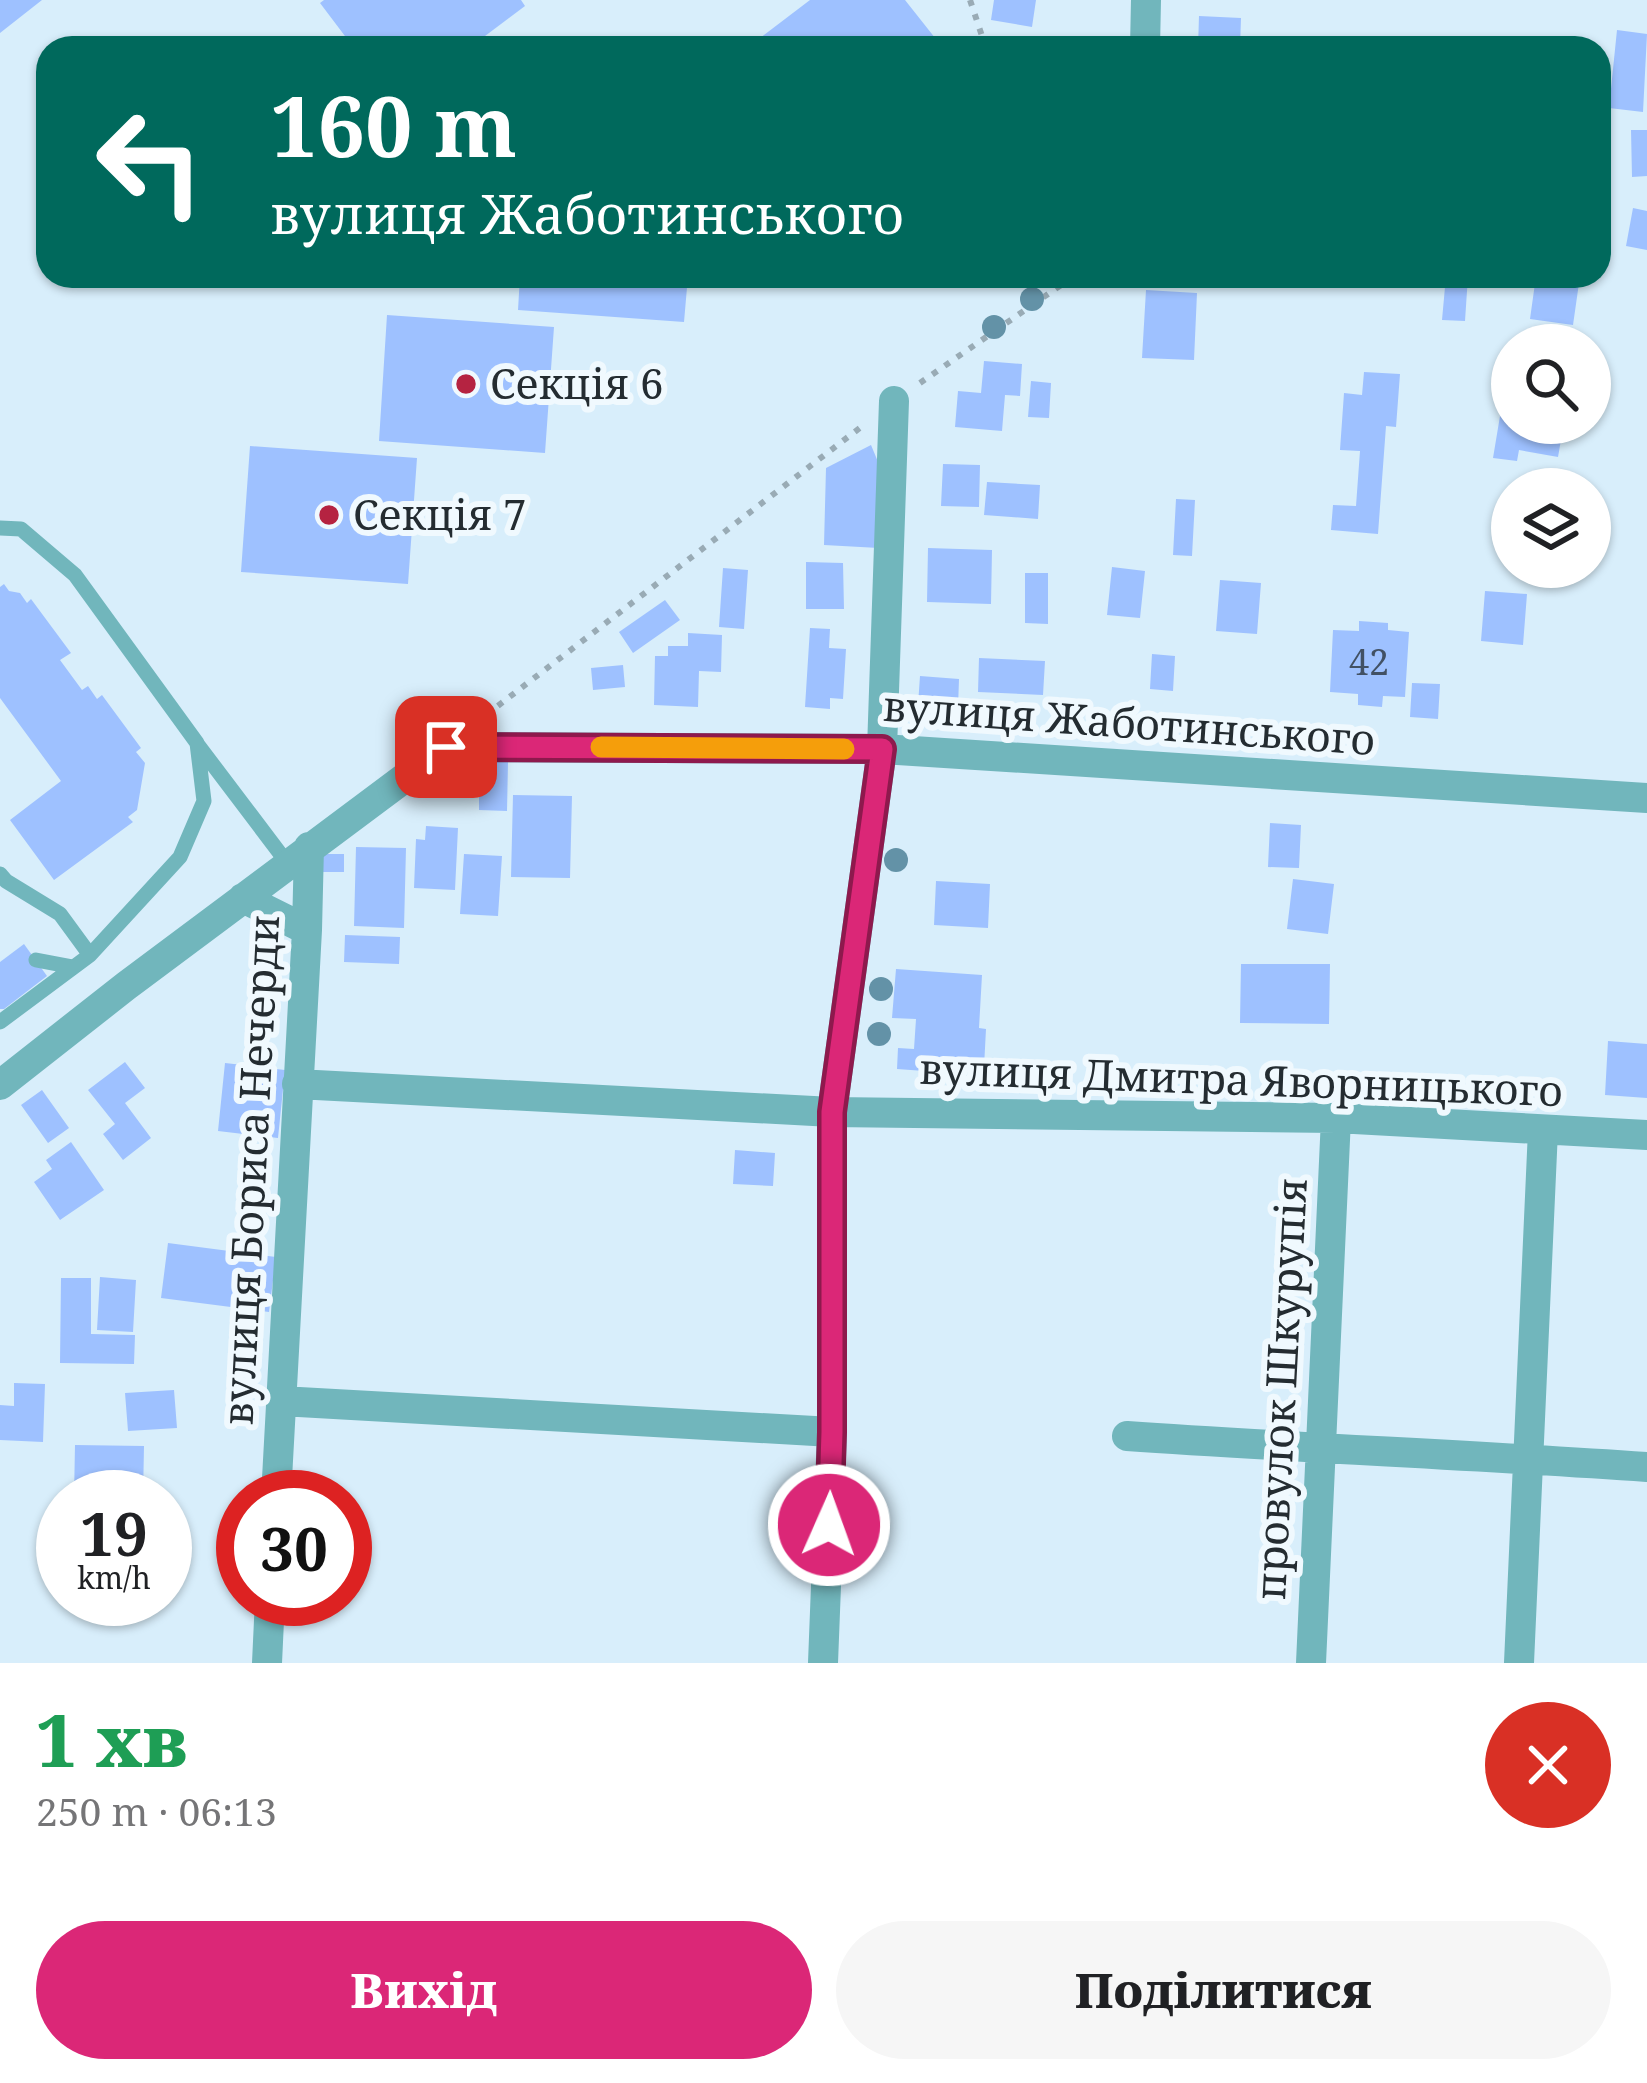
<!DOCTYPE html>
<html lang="uk">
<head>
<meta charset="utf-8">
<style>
	body { margin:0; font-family:"Noto Serif",serif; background:#f6f6f6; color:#202124; height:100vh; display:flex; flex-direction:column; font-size:45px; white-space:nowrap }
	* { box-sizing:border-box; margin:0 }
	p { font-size:39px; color:#757577 }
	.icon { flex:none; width:66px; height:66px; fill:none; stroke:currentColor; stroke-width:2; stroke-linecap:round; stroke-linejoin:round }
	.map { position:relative; height:1663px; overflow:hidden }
	.drawer { display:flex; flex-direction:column; background:#fff; flex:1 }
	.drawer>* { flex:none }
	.guide { position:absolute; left:36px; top:36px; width:1575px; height:252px; border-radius:36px; box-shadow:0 3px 9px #0004; background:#00695c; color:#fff; overflow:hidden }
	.tools { position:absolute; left:1491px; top:324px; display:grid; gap:24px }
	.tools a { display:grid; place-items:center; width:120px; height:120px; border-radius:50%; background:#fff; box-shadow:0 3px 9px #0004; font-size:60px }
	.speed { position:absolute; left:36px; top:1470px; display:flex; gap:24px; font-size:60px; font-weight:700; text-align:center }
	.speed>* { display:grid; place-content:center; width:156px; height:156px; border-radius:50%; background:#fff; box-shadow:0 3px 9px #0004; line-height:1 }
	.speed small { font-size:30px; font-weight:400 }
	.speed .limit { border:18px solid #d22; background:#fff; color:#111 }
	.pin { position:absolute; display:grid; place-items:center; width:102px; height:102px; color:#fff; margin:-51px; border-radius:24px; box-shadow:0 6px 18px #0006 }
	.me { position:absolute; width:132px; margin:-66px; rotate:2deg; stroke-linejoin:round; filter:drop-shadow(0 0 9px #0008) }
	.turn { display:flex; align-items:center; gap:42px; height:252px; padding:0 36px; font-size:54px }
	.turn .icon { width:156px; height:156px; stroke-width:2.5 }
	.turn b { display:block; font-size:84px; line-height:102px }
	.round { display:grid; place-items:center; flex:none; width:126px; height:126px; border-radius:63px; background:#f6f6f6 }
	.headline { display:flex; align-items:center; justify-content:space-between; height:204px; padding:0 36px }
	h1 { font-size:72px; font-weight:800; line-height:90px; color:#1e9e55 }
	.button { display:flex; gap:24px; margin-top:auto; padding:24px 36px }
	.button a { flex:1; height:138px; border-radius:72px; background:#db2777; color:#fff; font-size:48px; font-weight:800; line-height:138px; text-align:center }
	.button a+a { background:#f6f6f6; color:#202124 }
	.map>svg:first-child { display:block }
</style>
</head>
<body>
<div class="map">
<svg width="1647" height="1663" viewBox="0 0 1647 1663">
	<rect width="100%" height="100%" fill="#d8eefb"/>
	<path fill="#9ec1ff" d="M0,0h42l-42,33z
		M324,0h197l4,6 -56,42h-115l-34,-45z
		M810,0h95l38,48h-196z
		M994,0h42l-4,27 -41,-7z
		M1199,16l42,2 -1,30h-42z
		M1617,30l30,4 -4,78 -34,-4z
		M1631,130h16v46l-15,1z
		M1633,208l14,3v39l-21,-4z
		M520,276h168l-4,46 -166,-12z
		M1446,276h22l-3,45 -23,-1z
		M1536,276h44l-7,49 -43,-6z
		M1146,290l51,3 -3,67 -52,-2z
		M387,315l167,12 -9,126 -166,-12z
		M984,361l38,3 -2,32 -15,-1 -3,36 -47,-4 3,-36 23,2z
		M1364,372l36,2 -4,53 -10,-1 -8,108 -47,-4 2,-25 23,1 4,-55 -20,-1 4,-57 18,2z
		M1031,381l20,2 -2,35 -21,-1z
		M1500,416l12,2v5h52l-6,34 -39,-7 -2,11 -24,-3z
		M871,445l10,24 -2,79 -55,-3 2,-77z
		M250,446l167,12 -9,126 -167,-12z
		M943,464l37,1 -1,42 -38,-1z
		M987,482l53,3 -2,34 -54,-4z
		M1176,499l19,1 -3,56 -19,-1z
		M928,548l64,2 -1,54 -64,-2z
		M806,562l37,1 1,46h-38z
		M1112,567l33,4 -5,47 -33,-3z
		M723,568l25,2 -4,59 -25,-2z
		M1025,573h23v51l-23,-1z
		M1220,580l41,3 -4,51 -41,-3z
		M4,584l5,7 11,2 7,10 4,-4 40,54 -11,7 22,30 6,-4 9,13 5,-4 39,53 -5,4 9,11 -8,47 -9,7 5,5 -79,58 -44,-60 51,-39 -61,-83v-111z
		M1485,591l42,3 -4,51 -42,-4z
		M665,600l15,20 -47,33 -14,-21z
		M1359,621l29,2v7l21,2 -4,65 -22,-1 -1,11 -24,-2v-11l-28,-2 3,-62 26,1z
		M810,628l20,1 -1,19 17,1 -3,50 -13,-1v11l-25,-2z
		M688,633l34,2 -1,37 -22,-1 -1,36 -44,-2 1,-49h13v-10h20z
		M1152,654l23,2 -2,35 -23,-2z
		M979,658l66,3 -2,34 -65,-3z
		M623,665l2,22 -32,3 -2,-22z
		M920,676l39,3 -1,29 -40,-3z
		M1412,683l28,1 -2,35 -28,-2z
		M479,762h29l-1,49 -28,-1z
		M513,795l59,1 -2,82 -59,-1z
		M1270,823l31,2 -2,43 -31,-1z
		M426,826l32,2 -3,62 -41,-2 2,-49 9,1z
		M356,847l50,1 -2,80 -50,-2z
		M322,854h22v18h-22z
		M464,854l38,2 -4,60 -38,-2z
		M1293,879l41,5 -6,50 -41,-5z
		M936,881l54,3 -2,44 -54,-3z
		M345,935l55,2 -1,27 -55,-2z
		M24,944l23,32 -43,33h-4v-47z
		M1241,964h89l-1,60 -89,-1z
		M896,969l86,6 -3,53 7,1 -2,38 -32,-2v8l-55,-4 1,-21 16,1 2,-30 -24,-1z
		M1608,1041l39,3v54l-42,-3z
		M125,1062l20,26 -20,15 26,35 -28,22 -20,-26 12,-10 -27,-34z
		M225,1063l60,7 -7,68 -60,-7z
		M42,1090l27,38 -21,15 -27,-38z
		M71,1142l33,48 -44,30 -26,-38 18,-13 -6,-9z
		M735,1150l40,3 -2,33 -40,-2z
		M168,1243l108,14 -7,55 -108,-14z
		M100,1277l36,3 -3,52 -36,-2z
		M61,1278h30v56l44,1 -1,29 -74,-1z
		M14,1383l31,1 -2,58 -43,-2v-35l14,1z
		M174,1390l3,38 -49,3 -3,-38z
		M75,1445l69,1 -1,51h-69z"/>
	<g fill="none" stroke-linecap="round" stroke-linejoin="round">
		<path stroke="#99abb5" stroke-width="6" stroke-dasharray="6 9" stroke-linecap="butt" d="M970,0l16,48
			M920,383l154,-107
			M486,715l375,-288"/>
		<path stroke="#71b6bc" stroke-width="15" d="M0,528l21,1 54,46 122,168 7,58 -24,56 -90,98 -90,67
			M198,745l90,119
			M0,874l6,7 54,33 30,41
			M36,960l37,7"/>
		<path stroke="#71b6bc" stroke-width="30" d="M1145,48l1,-48
			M243,898l64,32
			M297,1084l535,28 504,6 311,17
			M0,1085l126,-99 320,-239 436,2 765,49
			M281,1401l551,31
			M1127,1436c173,12 347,19 520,31
			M276,1497l31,-567 2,-83
			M267,1663l3,-64
			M823,1663l9,-231v-320l50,-363 12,-348
			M1311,1663l25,-545
			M1519,1663l24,-533"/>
	</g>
	<g fill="#6392a7">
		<circle cx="1032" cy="299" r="12"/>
		<circle cx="994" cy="327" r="12"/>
		<circle cx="896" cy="860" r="12"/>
		<circle cx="881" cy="989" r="12"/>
		<circle cx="879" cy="1034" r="12"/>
	</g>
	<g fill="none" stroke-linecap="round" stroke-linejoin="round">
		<defs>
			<path id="route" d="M446,747l436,2 -50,363v320l-3,93"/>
		</defs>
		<use href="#route" stroke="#8e194d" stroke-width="30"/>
		<use href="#route" stroke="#db2777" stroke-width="21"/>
		<path stroke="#f59e0b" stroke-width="21" d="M601,747l243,2"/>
	</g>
	<g fill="#b52341" stroke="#f0f9fe" stroke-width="4.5">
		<circle cx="466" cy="384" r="12"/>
		<circle cx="329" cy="515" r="12"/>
	</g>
	<g text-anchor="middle" stroke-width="12" stroke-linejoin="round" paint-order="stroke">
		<g font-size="36" fill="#425164">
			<text x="1369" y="675">42</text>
		</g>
		<g font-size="42" fill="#242c31" stroke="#f0f9fe" text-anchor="start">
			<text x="490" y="399">Секція 6</text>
			<text x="353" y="530">Секція 7</text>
		</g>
		<g font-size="42" fill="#242c31" stroke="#f0f9fe">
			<text transform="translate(1129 723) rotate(4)" y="15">вулиця Жаботинського</text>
			<text transform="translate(1241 1080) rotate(2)" y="15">вулиця Дмитра Яворницького</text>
			<text transform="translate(251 1170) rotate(-87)" y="15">вулиця Бориса Нечерди</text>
			<text transform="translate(1281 1389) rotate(-87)" y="15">провулок Шкурупія</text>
		</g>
	</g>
</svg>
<div class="tools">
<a><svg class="icon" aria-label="search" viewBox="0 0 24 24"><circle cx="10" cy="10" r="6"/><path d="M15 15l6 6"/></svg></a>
<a><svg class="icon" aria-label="layers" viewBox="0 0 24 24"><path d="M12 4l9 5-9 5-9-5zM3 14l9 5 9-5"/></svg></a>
</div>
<div class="speed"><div>19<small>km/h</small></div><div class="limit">30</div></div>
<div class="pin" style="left:446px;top:747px;background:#d93025"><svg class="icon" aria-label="arrive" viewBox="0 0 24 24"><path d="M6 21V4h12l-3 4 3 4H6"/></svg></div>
<svg class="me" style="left:829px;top:1525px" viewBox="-20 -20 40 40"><circle r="17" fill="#db2777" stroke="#fff" stroke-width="3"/><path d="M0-11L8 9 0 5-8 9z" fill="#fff"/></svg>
<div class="guide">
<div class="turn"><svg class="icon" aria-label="left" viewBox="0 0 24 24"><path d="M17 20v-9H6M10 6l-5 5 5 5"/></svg><div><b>160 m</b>вулиця Жаботинського</div></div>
</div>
</div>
<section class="drawer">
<div class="headline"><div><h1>1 хв</h1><p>250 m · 06:13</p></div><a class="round" style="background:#d93025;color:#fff"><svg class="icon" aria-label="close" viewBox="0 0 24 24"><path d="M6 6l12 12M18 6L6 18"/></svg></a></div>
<div class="button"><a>Вихід</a><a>Поділитися</a></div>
</section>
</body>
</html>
